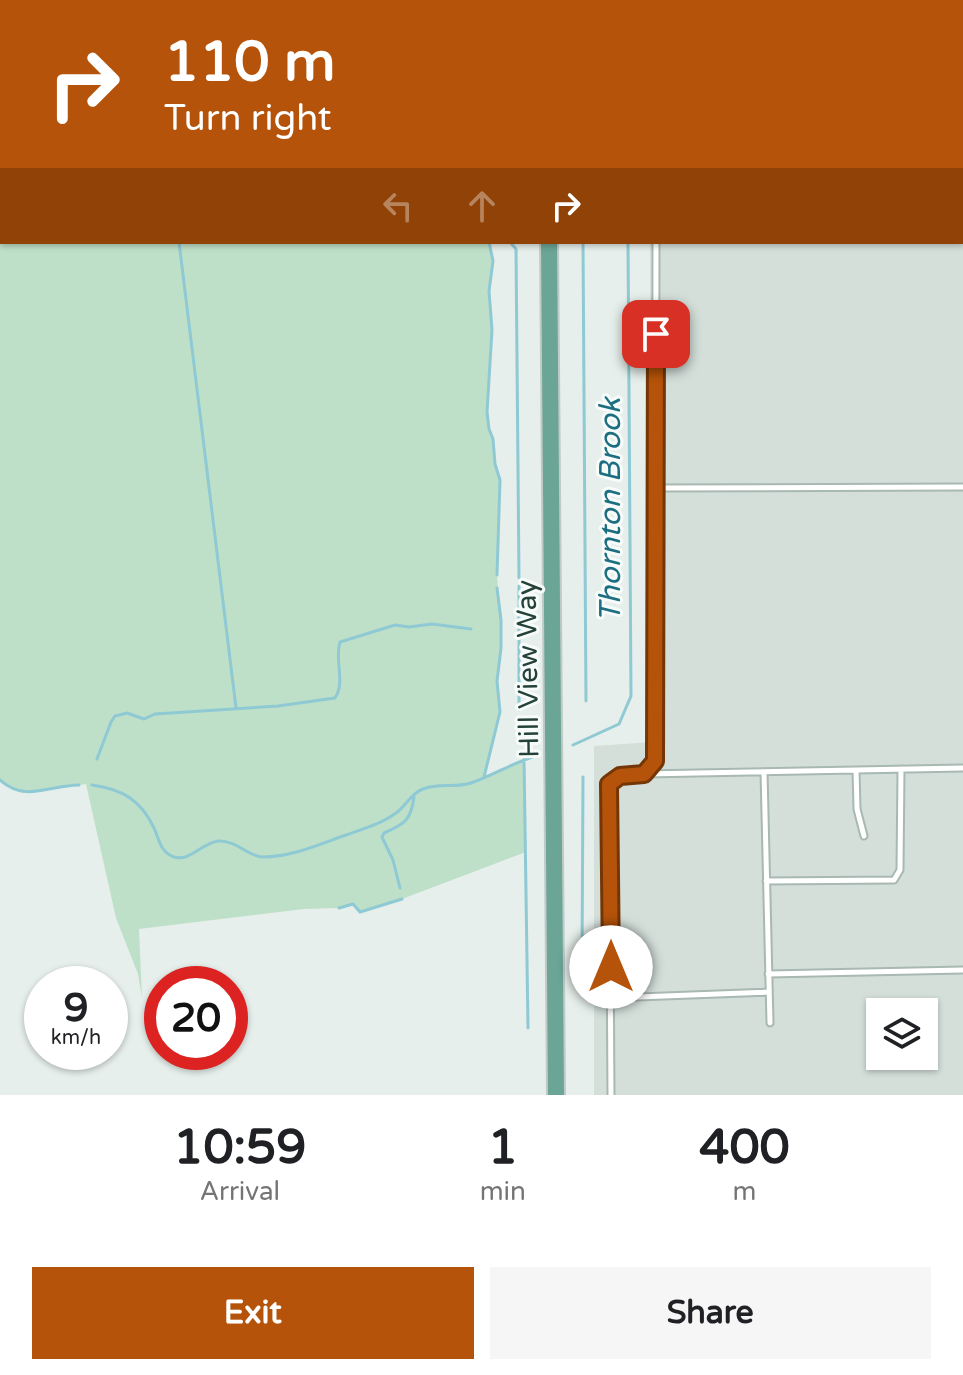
<!DOCTYPE html>
<html lang="en">
<head>
<meta charset="utf-8">
<style>
	body { margin:0; font-family:"Varela Round",sans-serif; background:#f6f6f6; color:#202124; height:100vh; display:flex; flex-direction:column; font-size:30px; white-space:nowrap }
	* { box-sizing:border-box; margin:0 }
	p { font-size:26px; color:#757577 }
	.icon { flex:none; width:44px; height:44px; fill:none; stroke:currentColor; stroke-width:2; stroke-linecap:round; stroke-linejoin:round }
	.map { position:relative; height:1095px; overflow:hidden }
	.side { display:flex; flex-direction:column; background:#fff; flex:1 }
	.side>* { flex:none }
	.hud { position:absolute; left:0px; top:0px; width:964px; height:244px; box-shadow:0 2px 6px #0004; background:#b45309; color:#fff; overflow:hidden }
	.buttons { position:absolute; left:866px; top:998px; display:grid; gap:16px }
	.buttons a { display:grid; place-items:center; width:72px; height:72px; border-radius:0px; background:#fff; box-shadow:0 2px 6px #0004; font-size:40px }
	.speed { position:absolute; left:24px; top:966px; display:flex; gap:16px; font-size:40px; font-weight:700; text-align:center }
	.speed>* { display:grid; place-content:center; width:104px; height:104px; border-radius:50%; background:#fff; box-shadow:0 2px 6px #0004; line-height:1 }
	.speed small { font-size:20px; font-weight:400 }
	.speed .limit { border:12px solid #d22; background:#fff; color:#111 }
	.pin { position:absolute; display:grid; place-items:center; width:68px; height:68px; color:#fff; margin:-34px; border-radius:16px; box-shadow:0 4px 12px #0006 }
	.me { position:absolute; width:88px; margin:-44px; rotate:0deg; stroke-linejoin:round; filter:drop-shadow(0 0 6px #0008) }
	.turn { display:flex; align-items:center; gap:28px; height:168px; padding:0 32px; font-size:36px }
	.turn .icon { width:104px; height:104px; stroke-width:2.5 }
	.turn b { display:block; font-size:56px; line-height:68px }
	.lanes { display:flex; align-items:center; height:76px; padding:0 32px; background:#0003; justify-content:center; gap:40px; direction:ltr }
	.lanes .off { opacity:.35 }
	.eta { display:flex; justify-content:space-evenly; align-items:center; height:136px; text-align:center }
	.eta b { font-size:48px; font-weight:800; line-height:56px }
	.button { display:flex; gap:16px; margin-top:auto; padding:16px 32px }
	.button a { flex:1; height:92px; border-radius:0px; background:#b45309; color:#fff; font-size:32px; font-weight:800; line-height:92px; text-align:center }
	.button a+a { background:#f6f6f6; color:#202124 }
	.map>svg:first-child { display:block }
</style>
</head>
<body>
<div class="map">
<svg width="963" height="1095" viewBox="0 0 963 1095">
	<rect width="100%" height="100%" fill="#e6efeb"/>
	<path fill="#d4dfda" fill-rule="evenodd" d="M654,0h309v1095h-369v-349l58,-4 -2,-500h312v-240h-309zM880,1012h44v44h-44z"/>
	<path fill="#bfe0c8" d="M0,0h482v2h-480v240h487l4,19 -4,30 3,39 -5,82 2,17 4,10 2,25 5,16 -3,95 4,58 -4,48 3,31 -15,64 39,-17 2,93 -124,47 -42,13 -7,-8 -14,4 -35,1 -165,20 3,69 -4,-24 -22,-56 -30,-134 -64,9 -14,-6 -8,-7z"/>
	<g fill="none" stroke-linecap="round" stroke-linejoin="round">
		<path stroke="#8ec9d4" stroke-width="3" d="M515,0v2
			M482,2v-2
			M583,2v-2
			M629,2v-2
			M0,213h2
			M179,242l57,466
			M489,242l4,19 -4,30 3,39 -5,82 2,17 4,10 2,25 5,16 -3,95
			M510,242l6,7 3,329
			M583,242l3,459
			M519,586v124
			M573,745l46,-21 12,-28 -3,-454
			M97,759l14,-37 4,-6 12,-3 17,6 11,-5 123,-8 57,-8c11,-17 -1,-37 5,-56l55,-17 14,2 23,-3 39,5
			M524,759l4,269
			M484,777l16,-65 -3,-31 4,-33v-28l-4,-32
			M0,780c26,23 49,5 79,5
			M92,785c30,4 49,15 62,43 5,11 6,24 20,29 16,5 28,-14 44,-16 18,-1 31,16 45,16 29,0 57,-13 83,-22 17,-6 35,-11 50,-22 10,-7 15,-20 27,-24 15,-6 33,-1 48,-6 23,-8 43,-21 68,-28
			M400,888l-7,-28 -11,-23 2,-4c21,-9 27,-13 30,-36
			M339,908l14,-4 7,8 42,-13
			M582,961l1,-184"/>
		<defs>
			<path id="service" d="M659,2v-2
				M701,2l1,-2
				M962,209h1
				M656,488l307,-1
				M856,770l1,39 7,27
				M764,772l6,251
				M644,774l319,-6
				M766,881l128,-1 6,-10 1,-101
				M768,974l195,-4
				M611,998l157,-6
				M611,1095l-2,-311 11,-8 24,-2 11,-13 1,-519"/>
			<path id="primary" d="M546,0v2
				M549,242l7,853"/>
		</defs>
		<use href="#service" stroke="#a8b8b2" stroke-width="9"/>
		<use href="#primary" stroke="#c2cac8" stroke-width="20"/>
		<use href="#service" stroke="#fff" stroke-width="5"/>
		<use href="#primary" stroke="#6aa596" stroke-width="16"/>
	</g>
	<g fill="none" stroke-linecap="round" stroke-linejoin="round">
		<defs>
			<path id="route" d="M611,967l-2,-183 11,-8 24,-2 11,-13 1,-427"/>
		</defs>
		<use href="#route" stroke="#753606" stroke-width="20"/>
		<use href="#route" stroke="#b45309" stroke-width="14"/>
	</g>
	<g text-anchor="middle" stroke-width="6" stroke-linejoin="round" paint-order="stroke">
		<g font-size="28" fill="#24423a" stroke="#f7fbf9">
			<text transform="translate(527 669) rotate(-91)" y="10">Hill View Way</text>
		</g>
		<g font-size="30" font-style="italic" fill="#1c6f80" stroke="#f7fbf9">
			<text transform="translate(610 510) rotate(-90)" y="10">Thornton Brook</text>
		</g>
	</g>
</svg>
<div class="buttons">
<a><svg class="icon" aria-label="layers" viewBox="0 0 24 24"><path d="M12 4l9 5-9 5-9-5zM3 14l9 5 9-5"/></svg></a>
</div>
<div class="speed"><div>9<small>km/h</small></div><div class="limit">20</div></div>
<div class="pin" style="left:656px;top:334px;background:#d93025"><svg class="icon" aria-label="arrive" viewBox="0 0 24 24"><path d="M6 21V4h12l-3 4 3 4H6"/></svg></div>
<svg class="me" style="left:611px;top:967px" viewBox="-20 -20 40 40"><circle r="19" fill="#fff"/><path d="M0-13L10 11 0 6-10 11z" fill="#b45309"/></svg>
<div class="hud">
<div class="turn"><svg class="icon" aria-label="right" viewBox="0 0 24 24"><path d="M7 20v-9h11M14 6l5 5-5 5"/></svg><div><b>110 m</b>Turn right</div></div>
<div class="lanes"><svg class="icon off" aria-label="left" viewBox="0 0 24 24"><path d="M17 20v-9H6M10 6l-5 5 5 5"/></svg><svg class="icon off" aria-label="ahead" viewBox="0 0 24 24"><path d="M12 20V5M6 11l6-6 6 6"/></svg><svg class="icon" aria-label="right" viewBox="0 0 24 24"><path d="M7 20v-9h11M14 6l5 5-5 5"/></svg></div>
</div>
</div>
<section class="side">
<div class="eta">
<div><b>10:59</b><p>Arrival</p></div>
<div><b>1</b><p>min</p></div>
<div><b>400</b><p>m</p></div>
</div>
<div class="button"><a>Exit</a><a>Share</a></div>
</section>
</body>
</html>
